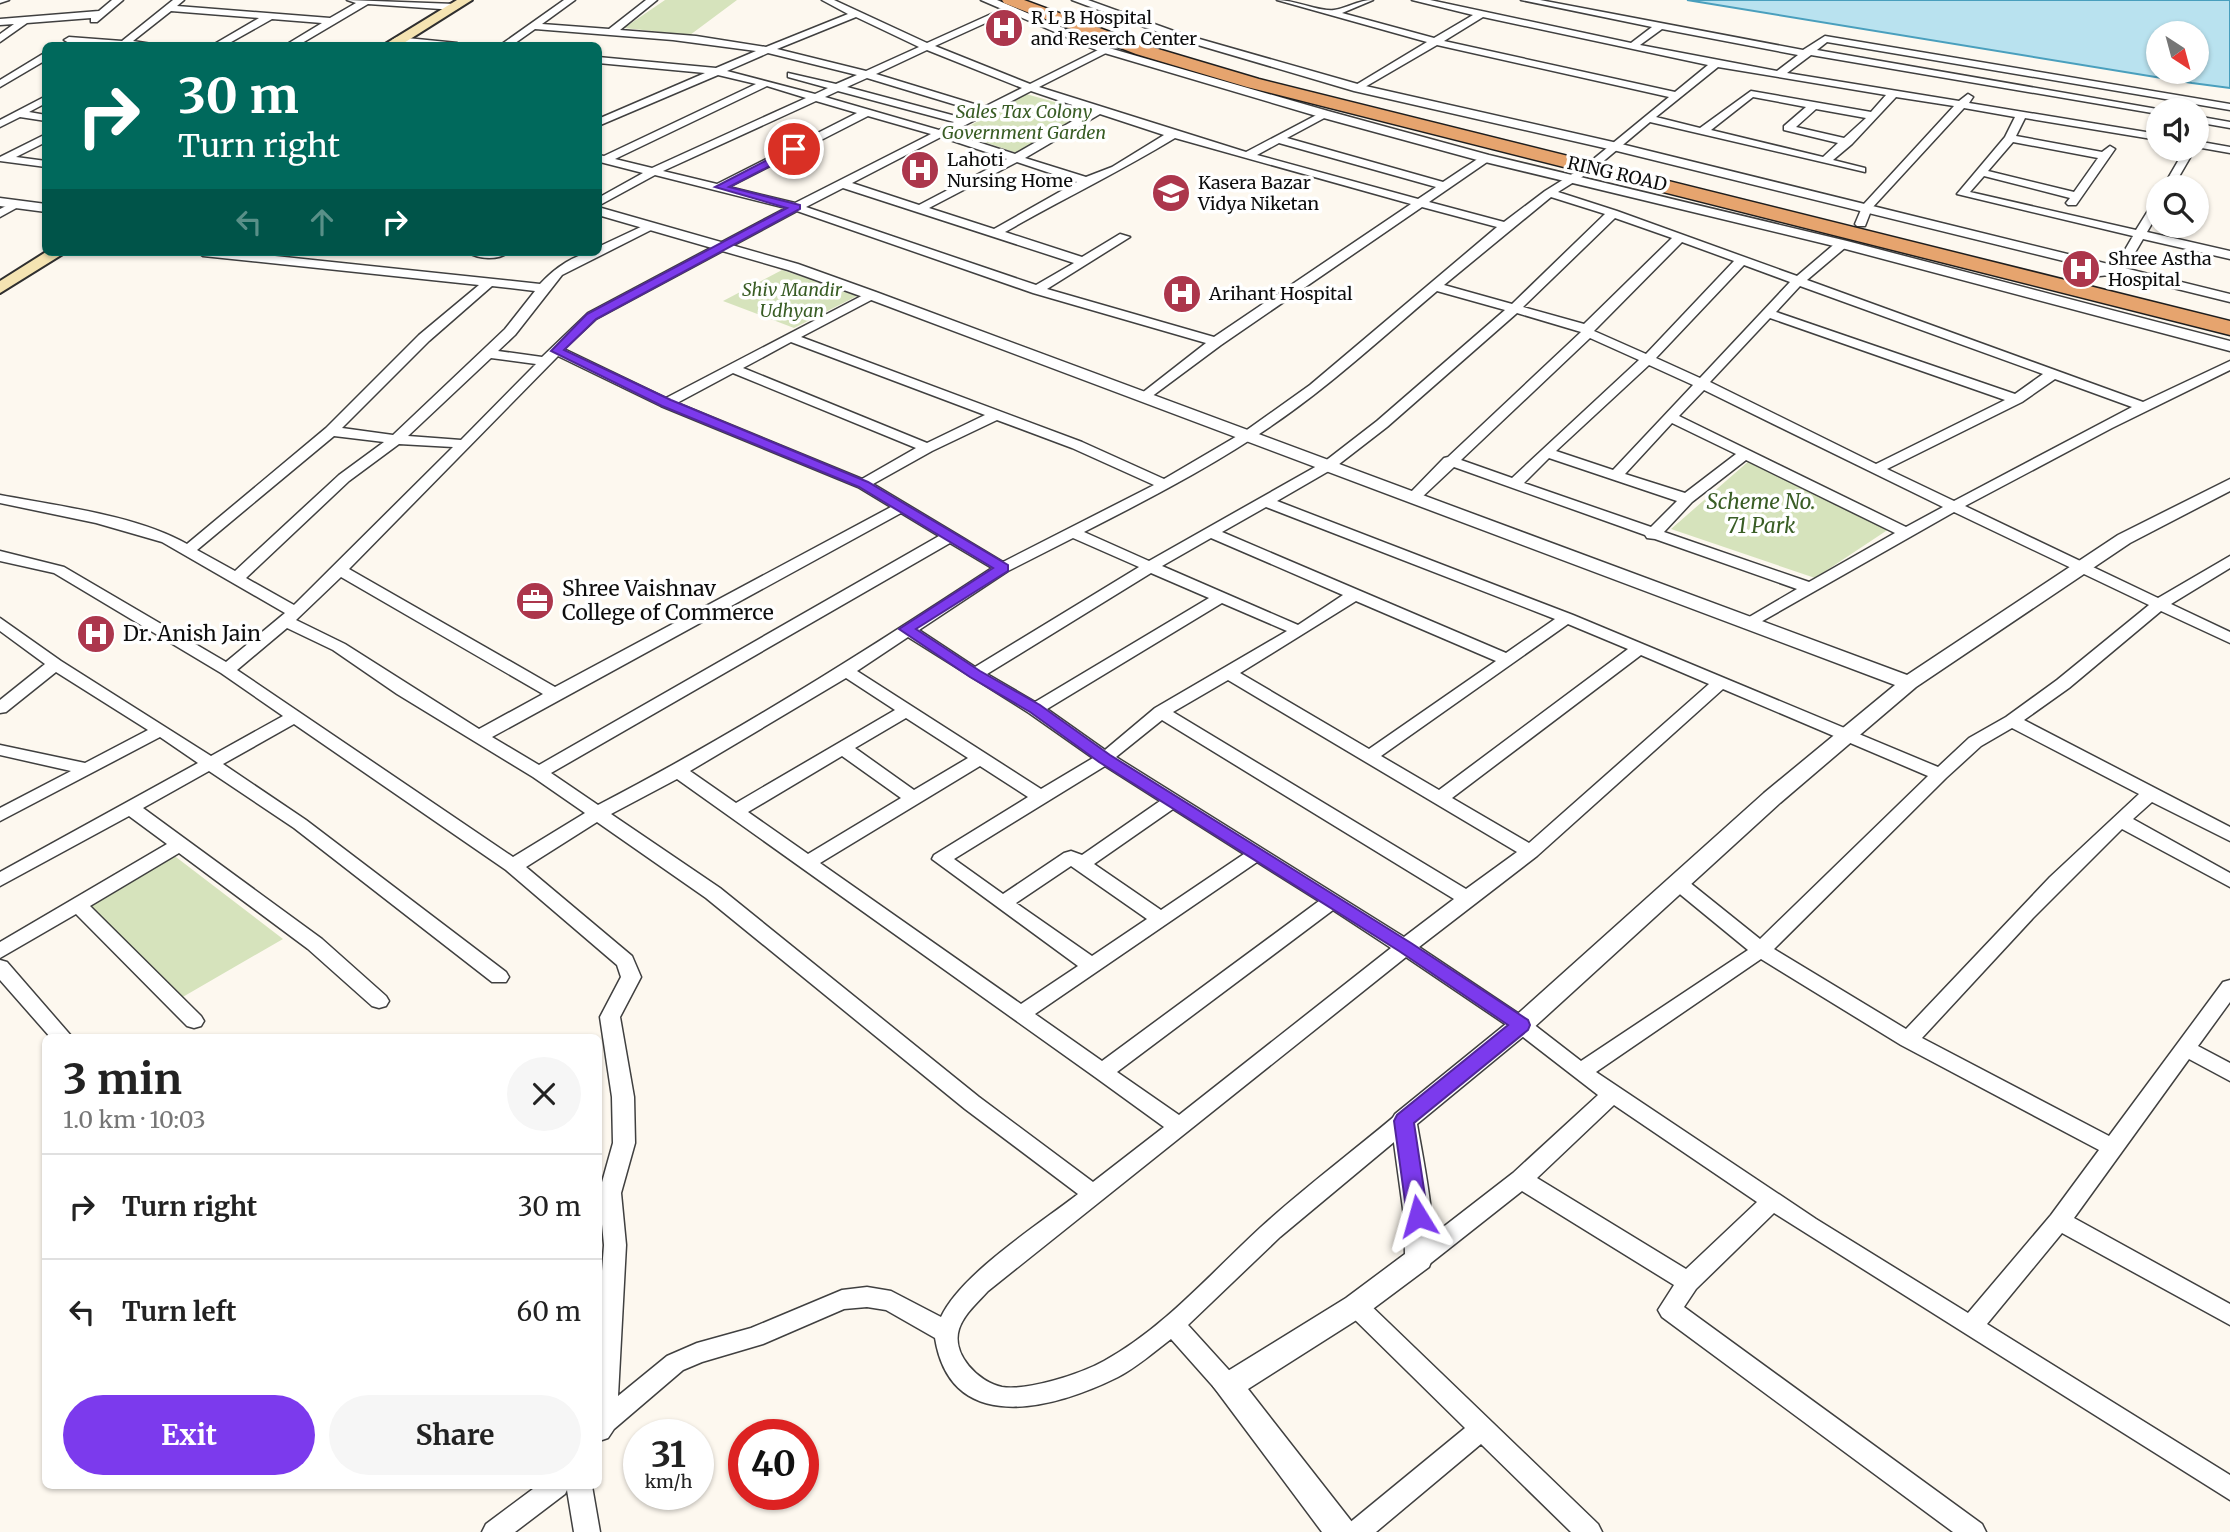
<!DOCTYPE html>
<html lang="en">
<head>
<meta charset="utf-8">
<style>
	body { margin:0; font-family:Merriweather,serif; background:#f6f6f6; color:#222; height:100vh; display:flex; flex-direction:column; font-size:26px; white-space:nowrap }
	* { box-sizing:border-box; margin:0 }
	p { font-size:23px; color:#767676 }
	.icon { flex:none; width:38px; height:38px; fill:none; stroke:currentColor; stroke-width:2; stroke-linecap:round; stroke-linejoin:round }
	.map { position:relative; flex:1; overflow:hidden }
	.panel { position:absolute; left:42px; top:1034px; width:560px; height:455px; display:flex; flex-direction:column; background:#fff; border-radius:10px; box-shadow:0 2px 5px #0004 }
	.panel>* { flex:none }
	.guide { position:absolute; left:42px; top:42px; width:560px; height:214px; border-radius:10px; box-shadow:0 2px 5px #0004; background:#00695c; color:#fff; overflow:hidden }
	.needle { width:46px; rotate:144deg }
	.controls { position:absolute; left:2146px; top:21px; display:grid; gap:14px }
	.controls a { display:grid; place-items:center; width:63px; height:63px; border-radius:50%; background:#fff; box-shadow:0 2px 5px #0004; font-size:35px }
	.speed { position:absolute; left:623px; top:1419px; display:flex; gap:14px; font-size:35px; font-weight:700; text-align:center }
	.speed>* { display:grid; place-content:center; width:91px; height:91px; border-radius:50%; background:#fff; box-shadow:0 2px 5px #0004; line-height:1 }
	.speed small { font-size:18px; font-weight:400 }
	.speed .limit { border:10px solid #d22; background:#fff; color:#111 }
	.pin { position:absolute; display:grid; place-items:center; width:60px; height:60px; color:#fff; margin:-30px; border:4px solid #fff; border-radius:50%; box-shadow:0 2px 7px #0007 }
	.me { position:absolute; width:77px; margin:-38px; rotate:352deg; stroke-linejoin:round; filter:drop-shadow(0 0 5px #0008) }
	.turn { display:flex; align-items:center; gap:24px; height:147px; padding:0 21px; font-size:32px }
	.turn .icon { width:91px; height:91px; stroke-width:2.5 }
	.turn b { display:block; font-size:49px; line-height:60px }
	.lanes { display:flex; align-items:center; height:66px; padding:0 21px; background:#0003; justify-content:center; gap:35px; direction:ltr }
	.lanes .off { opacity:.35 }
	.round { display:grid; place-items:center; flex:none; width:74px; height:74px; border-radius:37px; background:#f6f6f6 }
	.overview { display:flex; align-items:center; justify-content:space-between; height:119px; padding:0 21px }
	h1 { font-size:42px; font-weight:700; line-height:52px }
	.button { display:flex; gap:14px; margin-top:auto; padding:14px 21px }
	.button a { flex:1; height:80px; border-radius:42px; background:#7c3aed; color:#fff; font-size:28px; font-weight:700; line-height:80px; text-align:center }
	.button a+a { background:#f6f6f6; color:#222 }
	ul { padding:0; list-style:none }
	li { display:flex; align-items:center; gap:21px; height:105px; padding:0 21px; border-top:2px solid #e0e0e0 }
	li div { flex:1 }
	li b { display:block; font-size:26px }
	li em { font-style:normal }
	.map>svg:first-child { display:block }
</style>
</head>
<body>
<div class="map">
<svg width="2230" height="1532" viewBox="0 0 2230 1532">
	<rect width="100%" height="100%" fill="#fdf8ef"/>
	<path fill="#d6e3bc" d="M665,0h72l-47,35 -66,-7z
		M1026,94l64,18 -73,41 -60,-20z
		M782,270l77,25 -65,33 -71,-27z
		M1750,460l139,69 -74,49 -144,-49z
		M172,854l111,85 -102,59 -97,-96z"/>
	<path fill="#b9e2ef" stroke="#499fbd" stroke-width="2" fill-rule="evenodd" d="M1687,0h543v88l-38,-5zM2158,33h38v39h-38z"/>
	<g fill="none" stroke-linecap="round" stroke-linejoin="round">
		<defs>
			<path id="minor" d="M0,0h9l-9,3z
				M112,0h11l-26,22h-6v-4l-64,5 -27,19v-8l14,-10 -14,1v-6l99,-8z
				M173,0h11l-7,6 153,12 26,-15 -9,-3 108,4 5,3 -5,3 -87,-6 -71,42h-13l38,-23 -50,-4 -48,27h-13l48,-28 -88,-7 -38,30 31,5 -95,-3 -5,-3 5,-3 53,4z
				M564,0h11l-33,24 67,5 37,-29h11l-37,30 76,6 70,11 82,-33 -26,-14h12l93,43 82,-37 5,3 -2,2 -77,35 95,38 72,-36h6v4l-69,35 207,65 78,-41 5,3 -1,2 -41,22 156,44 39,-26h8v4l-61,42 75,20 41,-31 40,-25 84,-69 -232,-52 -79,46 -5,-3 1,-2 73,-44 -150,-42c18,0 43,12 57,10 14,-2 24,-10 39,-10l-31,13 92,25 39,-23 -61,-15h18l201,43 21,-16 -131,-27h19l263,50 22,-14 405,68v6l-403,-68 -10,8 346,60h-5v4l-347,-59 -24,18 172,28 9,-7 5,3 -4,6 189,31v6l-133,-22 -9,18 86,16 8,-6 5,3 -39,56h-8l-2,-2 4,-5 -86,-22 -14,16 166,38 18,-29 4,-1v13l-11,19 83,19v8l-87,-20 -20,34 -4,1 -48,5 -6,-4 6,-4 44,-4 18,-31 -176,-42 48,-57 10,-20 -51,-9 -92,100 -7,18h-8l-2,-2 8,-19 91,-99 -58,-9 -44,47 -19,16 32,8v4l-215,-50 -57,48 -35,22 59,19 180,65 41,-35h8v6l-39,33 336,122 87,-41v9l-118,58 -147,78 193,92 72,-42v12l-59,36 59,28v11l-69,-32 -92,77 -45,32 206,107v14l-78,-39 -19,17 97,54v14l-108,-58 -89,89 -111,120 187,98 114,-154 7,-2v22l-32,44 32,17v18l-41,-22 -115,159 156,86v21l-168,-92 -75,91 243,151v25l-456,-287 -78,76 -12,18 298,217 4,8h-33l-291,-215 -4,-7 16,-25 -152,-94 -95,75 -8,2 -8,-2 -3,-7 3,-7 102,-79 85,-78 -84,-65 -108,-73 -418,334c-10,11 -24,23 -29,38 -8,25 19,53 43,58 25,4 79,-13 102,-26 60,-33 107,-88 157,-134 43,-39 91,-75 135,-112l8,-2 8,2 3,6 -3,6 -132,110 -92,88 49,54 3,7 -3,7 -9,4 -9,-4 -48,-54c-17,13 -34,28 -53,38 -64,32 -167,60 -183,-39l-49,-28 -19,-3 -23,2 -81,35 -61,18 -19,8 -69,59 -6,9 -9,3 -1,-118 6,-78 -5,-52 14,-50 -1,-46 -12,-80 21,-40 -4,-12 -111,-95 -212,-146 -71,40 83,56 200,152 3,5 -3,5h-14l-198,-154 -85,-57 -66,37 179,131 64,57 3,5 -3,5 -7,2 -7,-2 -64,-57 -129,-96 -89,53 111,110 3,5 -3,5 -7,2 -7,-2 -111,-112 -76,44v-16l167,-98 -38,-28 -129,70v-14l198,-109 -38,-26 -160,84v-13l71,-37 -71,-16v-10l85,18 63,-33 -92,-58 -50,40 -6,1v-13l45,-36 -45,-33v-13l61,43 150,95 72,-40 -62,-43 -167,-100 -54,-12v-10l64,16 162,95 59,-49 -123,-71 -66,-19 -96,-20v-8c57,11 136,20 187,49l139,-116 93,-93 60,-50 -276,-29 -6,-4h40l303,32c14,-15 36,-32 58,-32v-5l47,-22h8v4l-91,46 -47,60 -17,16 44,6 46,-44 198,-105 -131,-33 -57,31v-8l45,-25 -43,-11 -2,-7 6,1 152,-72 -38,-9 -120,51v-7l107,-46 -107,-10v-6l118,11 40,-17 -83,-11 -138,-11 -24,17h-12zM856,17l63,30 -53,24 -89,-22zM1483,17l225,48 -33,27 -231,-51zM1662,29l136,26 -21,16 -137,-26zM927,50l95,38 -38,19 -108,-33zM768,53l89,22 -21,9 -48,-11v4l40,11 -13,6 -88,-23zM1718,67l168,28 -15,17 -120,-21 -51,37 -44,-11zM867,78l109,33 -13,7 -116,-31zM767,86l39,12 -154,70 -37,-9zM838,91l116,31 -15,8 -114,-33zM1031,91l59,20 -75,43 -65,-21zM1753,97l53,10 -22,19v4l54,13 -15,14 -112,-27zM816,101l41,12 -140,71 -54,-13zM1816,109l50,9 -22,20 -48,-11zM1100,114l64,21 -52,32 -26,10 -61,-19zM868,116l63,18 -136,69 -66,-16zM941,137l66,22 -88,46 -67,-22zM1175,138l236,66 -197,133 -167,-48 83,-52 -10,-3 -38,23 -77,-25c56,-32 114,-60 170,-94zM2013,142l85,16 -24,34 -86,-21zM1279,143l157,44 -18,12 -161,-44zM1017,162l60,20 -83,47 -65,-21zM843,188l231,75 -38,22 -230,-78zM1551,197l54,17 -93,90 -68,-19zM1422,207l75,20 -187,158 -66,47 -80,47 -82,-37 -281,-105 74,-39 2,-3 -6,-4 -205,107 -102,-49 32,-30 201,-108 236,82 173,50 -64,50 -2,3 7,4 74,-55zM1615,218l57,20 -88,86 -61,-17zM1682,242l52,19 -88,93 -52,-23zM1744,265l46,17 -90,96 -44,-20zM492,286l43,5 -30,38 -112,106 -51,-7 87,-87zM1800,286l243,88 -28,20 -239,-82zM1437,291l68,19 -128,111 -53,41 -175,99 -65,-29c57,-29 115,-59 169,-94 66,-42 124,-96 184,-147zM1517,313l64,19 -133,125 -4,1 -34,35 -2,3 2,3h10l34,-32 191,68 2,3 8,1 142,50 -53,31 -2,3 8,5 204,-116 195,93 -92,75 -51,37 -37,21 -31,29 -365,-152 -296,-114 57,-33 53,-41zM1770,318l235,82 -129,64 -166,-82zM1590,338l49,22 -127,118 -51,-18zM791,342l194,73 -58,28 -184,-75zM558,356l103,50 197,81 33,20 -336,180 -206,-118zM491,358l45,6 -75,76 -53,-4zM1649,365l44,20 -80,85 -57,-19zM733,373l183,75 -54,31 -185,-76zM2055,379l77,28 -178,94 -67,-32 135,-67zM1704,390l239,117 -37,20 -227,-111zM997,420l75,28 82,37 -151,77 -130,-78 59,-33zM1672,423l64,31 -51,39 -60,-19zM334,436l50,6 -45,33 -104,96 -38,-21zM399,444l54,3 -159,158 -48,-27 103,-97zM1549,458l128,43 -26,26 -127,-44zM1746,460l149,73 -86,49 -145,-50 28,-30zM1266,507l289,112 -49,34 -284,-121zM901,513l38,23 -400,229 -47,-28zM1073,538l66,29 -164,100 -56,-37 89,-59zM1211,538l132,57 -45,30 -136,-59zM950,543l42,25c-128,84 -257,166 -394,237l-47,-32zM1151,573l58,25 -174,104 -48,-28zM341,577l202,117 -64,35 -134,-85 -49,-24zM1356,601l140,60 -127,88 -129,-76zM1222,603l65,28 -132,77 -50,42 -58,-41zM1568,624l60,25 -189,141 -58,-34zM287,628l46,22 64,44 136,83 52,36 -72,44 -276,-187zM908,637l121,76 64,45 -52,31 -184,-118zM1641,655l68,29 -180,159 -77,-45zM846,678l49,32 -159,93 -46,-32zM1228,680l289,172 -51,37 -293,-177zM1723,689l205,87 -168,163 -76,-61h-14l-2,4 2,4 78,64 -167,111 -53,-41 -109,-73 118,-91zM906,718l62,40 -54,32 -59,-42zM1162,720l292,179 -50,38 -288,-180zM2012,728l127,66 -89,83 -144,152 -132,-80 172,-171 35,-32zM842,756l59,42 -93,56 -60,-42zM980,766l48,31 -94,58 -2,4 146,107 -57,38 -201,-141zM1105,766l55,35 -78,54 -11,-4 -7,2 -61,41 -49,-35zM677,779l418,298 69,50 -71,55 -114,-85 -259,-209 -109,-74zM1173,809l71,45 -83,56 -67,-46zM597,822l109,76 259,211 113,85c-40,31 -117,80 -137,123l-50,-26 -24,-4 -25,3 -91,38 -54,15 -30,13 -49,40 8,-151 -5,-52 14,-50 -1,-46 -14,-80 21,-40 -9,-21 -106,-89zM1257,862l62,39 -217,160 -67,-47zM1071,866l76,53 -55,37 -76,-53zM1333,910l58,38 -212,167 -62,-43zM1761,959l140,86 198,105 -48,65 -83,98 -152,-94 -220,-147zM1614,1105l143,97 -71,67 -149,-91z
				M397,37l60,6 5,3 -68,-4 -2,-2z
				M46,52v8l-46,27v-7z
				M46,96v7l-17,9 17,3v6l-26,-4 -20,10v-7z
				M2196,116l34,6v6l-34,-6z
				M46,134v8l-30,15 30,4v6l-46,-6v-4z
				M2196,141l34,6v6l-34,-6z
				M2185,149h10l-22,38h-10z
				M16,201l6,3 -2,2 -20,11v-8z
				M467,252h42c-11,9 -31,7 -42,0z
				M0,960l7,2 66,76h-22l-51,-58z
				M1356,1296l8,3 234,225 4,8h-31l-90,-88 -105,88h-32l4,-8 117,-96 -117,-115 -4,-7 4,-7z
				M537,1486h55l8,46h-26l-7,-42 -2,4 -50,38h-33l4,-8z"/>
			<path id="tertiary" d="M981,0h16l112,48 219,63 161,44 358,86 383,100v10l-392,-104 -357,-86 -161,-44 -219,-65z
				M1072,0h16l94,34 179,51 252,57 617,152v8l-617,-152 -259,-59 -180,-53z
				M0,198l46,6v8l-46,-6z
				M598,207l200,57 78,28 1031,383 211,-140 112,-56v12l-100,52 -214,144 -136,116 -250,228 -113,93c5,30 24,119 12,143l-63,47 -118,75 104,133 4,10h-34l-109,-146 5,-9 128,-79 59,-44 -1,-38 -13,-95 4,-7 117,-95 252,-226 131,-108 -1029,-387 -78,-28 -190,-55z"/>
			<path id="secondary" d="M457,0h15l-73,46h-17z
				M46,252h20l-66,41v-12z"/>
			<path id="trunk" d="M1002,0h22l124,46 111,33 971,242v14l-983,-248 -111,-33 -132,-51z"/>
		</defs>
		<use href="#minor" stroke="#404040" stroke-width="3"/>
		<use href="#tertiary" stroke="#404040" stroke-width="3"/>
		<use href="#secondary" stroke="#2f2f2f" stroke-width="4"/>
		<use href="#trunk" stroke="#1e1e1e" stroke-width="3"/>
		<use href="#minor" fill="#fff" fill-rule="evenodd"/>
		<use href="#tertiary" fill="#fff" fill-rule="evenodd"/>
		<use href="#secondary" fill="#f5e4b2" fill-rule="evenodd"/>
		<use href="#trunk" fill="#e6a46e" fill-rule="evenodd"/>
	</g>
	<path fill="#7c3aed" stroke="#51269a" stroke-width="2" d="M794,146l5,3 -2,3 -68,35 71,18v4l-204,110 -32,31 107,50 197,82 140,83v6l-92,58 64,42 60,34 70,50 301,188 117,77 2,5 -2,5 -114,93 14,93 -3,6 -7,2 -8,-2 -3,-6 -13,-95 3,-6 111,-90 -109,-74 -300,-189 -69,-50 -60,-35 -71,-48 94,-61 -134,-81 -197,-81 -111,-55 36,-37 200,-106 -72,-21z"/>
	<defs>
		<symbol id="hospital-disc" viewBox="-11 -11 22 22"><circle r="9.5" fill="#ac364c" stroke="#fff"/><path d="M-5-5h3v3.5h4V-5h3V5h-3V1.5h-4V5h-3Z" fill="#fff"/></symbol>
		<symbol id="school-disc" viewBox="-11 -11 22 22"><circle r="9.5" fill="#ac364c" stroke="#fff"/><path d="M0-5L7-2L0 1L-7-2ZM-4 1L0 2.5L4 1V4Q0 6-4 4Z" fill="#fff"/></symbol>
		<symbol id="office-disc" viewBox="-11 -11 22 22"><circle r="9.5" fill="#ac364c" stroke="#fff"/><path d="M-6-3h4V-5.5h4V-3h4V5H-6ZM-1-4.5V-3h2v-1.5ZM-6 0V1H6V0Z" fill="#fff"/></symbol>
	</defs>
	<g fill-rule="evenodd">
		<use href="#hospital-disc" x="982" y="6" width="44" height="44"/>
		<use href="#hospital-disc" x="898" y="148" width="44" height="44"/>
		<use href="#school-disc" x="1149" y="171" width="44" height="44"/>
		<use href="#hospital-disc" x="2059" y="247" width="44" height="44"/>
		<use href="#hospital-disc" x="1160" y="272" width="44" height="44"/>
		<use href="#office-disc" x="513" y="579" width="44" height="44"/>
		<use href="#hospital-disc" x="74" y="612" width="44" height="44"/>
	</g>
	<g text-anchor="middle" stroke-width="7" stroke-linejoin="round" paint-order="stroke">
		<g font-size="18" fill="#0d0d0d" stroke="#fff" text-anchor="start">
			<text x="1031" y="24">R L B Hospital<tspan x="1031" dy="21">and Reserch Center</tspan></text>
			<text x="947" y="166">Lahoti<tspan x="947" dy="21">Nursing Home</tspan></text>
			<text x="1198" y="189">Kasera Bazar<tspan x="1198" dy="21">Vidya Niketan</tspan></text>
			<text x="2108" y="265">Shree Astha<tspan x="2108" dy="21">Hospital</tspan></text>
			<text x="1209" y="300">Arihant Hospital</text>
		</g>
		<g font-size="18" font-style="italic" fill="#395d25" stroke="#fff">
			<text x="1024" y="118">Sales Tax Colony<tspan x="1024" dy="21">Government Garden</tspan></text>
			<text x="792" y="296">Shiv Mandir<tspan x="792" dy="21">Udhyan</tspan></text>
		</g>
		<g font-size="18" fill="#0d0d0d" stroke="#fff">
			<text transform="translate(1617 174) rotate(13)" y="6">RING ROAD</text>
		</g>
		<g font-size="21" font-style="italic" fill="#395d25" stroke="#fff">
			<text x="1761" y="509">Scheme No.<tspan x="1761" dy="24">71 Park</tspan></text>
		</g>
		<g font-size="21" fill="#0d0d0d" stroke="#fff" text-anchor="start">
			<text x="562" y="596">Shree Vaishnav<tspan x="562" dy="24">College of Commerce</tspan></text>
			<text x="123" y="641">Dr. Anish Jain</text>
		</g>
	</g>
</svg>
<div class="controls">
<a><svg class="needle" viewBox="-14 -14 28 28"><path d="M0-13l5 13h-10z" fill="#e53935"/><path d="M0 13l5-13h-10z" fill="#767676"/></svg></a>
<a><svg class="icon" aria-label="sound" viewBox="0 0 24 24"><path d="M4 9h4l5-4v14l-5-4H4zM17 9q2 3 0 6"/></svg></a>
<a><svg class="icon" aria-label="search" viewBox="0 0 24 24"><circle cx="10" cy="10" r="6"/><path d="M15 15l6 6"/></svg></a>
</div>
<div class="speed"><div>31<small>km/h</small></div><div class="limit">40</div></div>
<div class="pin" style="left:794px;top:149px;background:#d93025"><svg class="icon" aria-label="arrive" viewBox="0 0 24 24"><path d="M6 21V4h12l-3 4 3 4H6"/></svg></div>
<svg class="me" style="left:1418px;top:1216px" viewBox="-20 -20 40 40"><path d="M0-17L14 15 0 8-14 15z" fill="#7c3aed" stroke="#fff" stroke-width="4"/></svg>
<div class="guide">
<div class="turn"><svg class="icon" aria-label="right" viewBox="0 0 24 24"><path d="M7 20v-9h11M14 6l5 5-5 5"/></svg><div><b>30 m</b>Turn right</div></div>
<div class="lanes"><svg class="icon off" aria-label="left" viewBox="0 0 24 24"><path d="M17 20v-9H6M10 6l-5 5 5 5"/></svg><svg class="icon off" aria-label="ahead" viewBox="0 0 24 24"><path d="M12 20V5M6 11l6-6 6 6"/></svg><svg class="icon" aria-label="right" viewBox="0 0 24 24"><path d="M7 20v-9h11M14 6l5 5-5 5"/></svg></div>
</div>
<section class="panel">
<div class="overview"><div><h1>3 min</h1><p>1.0 km · 10:03</p></div><a class="round"><svg class="icon" aria-label="close" viewBox="0 0 24 24"><path d="M6 6l12 12M18 6L6 18"/></svg></a></div>
<ul>
<li><svg class="icon" aria-label="right" viewBox="0 0 24 24"><path d="M7 20v-9h11M14 6l5 5-5 5"/></svg><div><b>Turn right</b></div><em>30 m</em></li>
<li><svg class="icon" aria-label="left" viewBox="0 0 24 24"><path d="M17 20v-9H6M10 6l-5 5 5 5"/></svg><div><b>Turn left</b></div><em>60 m</em></li>
</ul>
<div class="button"><a>Exit</a><a>Share</a></div>
</section>
</div>
</body>
</html>
